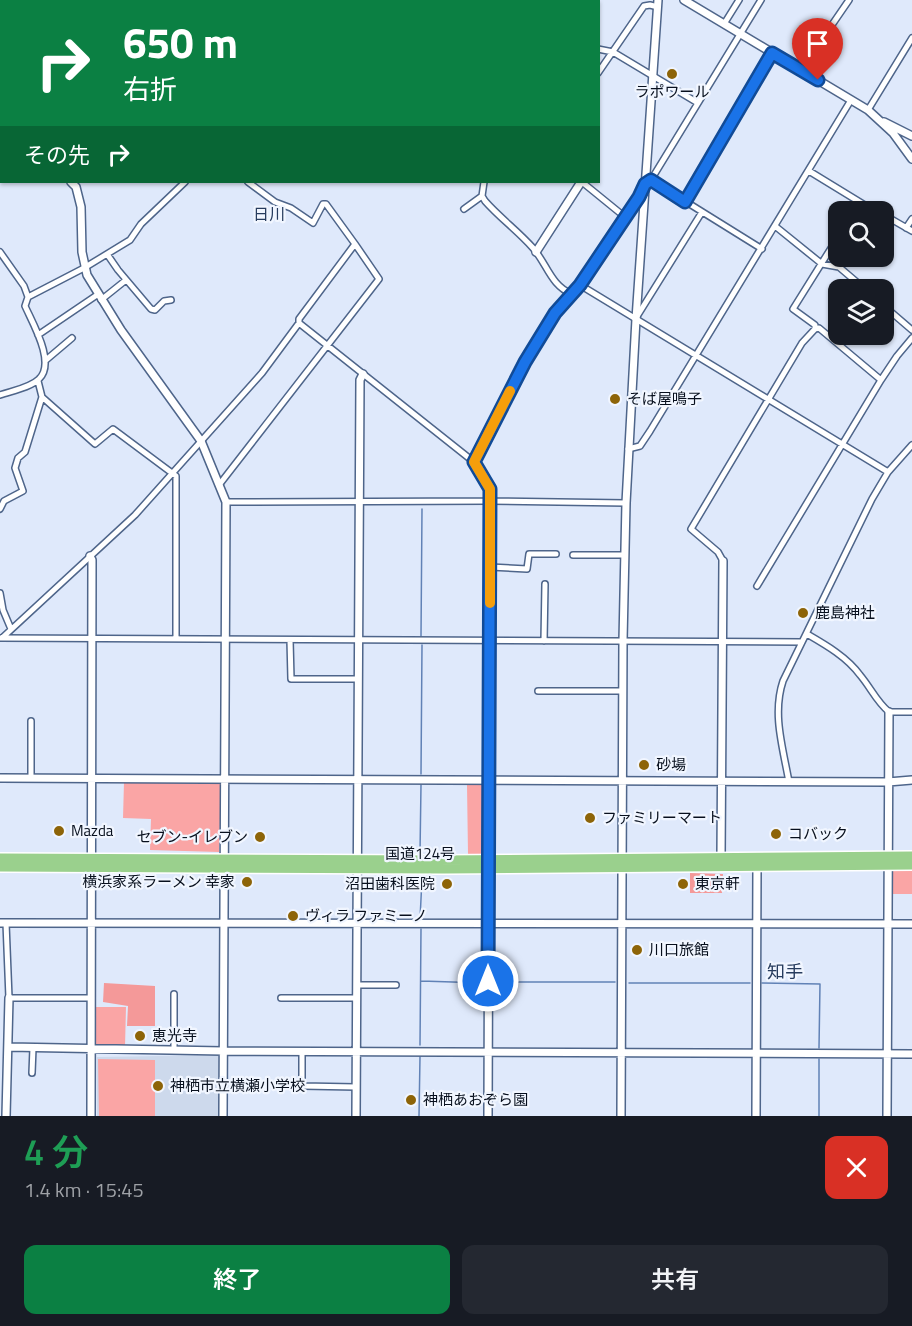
<!DOCTYPE html>
<html lang="ja">
<head>
<meta charset="utf-8">
<style>
	body { margin:0; font-family:"Titillium Web","Noto Sans JP",sans-serif; background:#242831; color:#f1f3f6; height:100vh; display:flex; flex-direction:column; font-size:22px; white-space:nowrap }
	* { box-sizing:border-box; margin:0 }
	p { font-size:20px; color:#9ea1a6 }
	.icon { flex:none; width:33px; height:33px; fill:none; stroke:currentColor; stroke-width:2; stroke-linecap:round; stroke-linejoin:round }
	.map { position:relative; height:1116px; overflow:hidden }
	.drawer { display:flex; flex-direction:column; background:#171b24; flex:1 }
	.drawer>* { flex:none }
	.top-card { position:absolute; left:0px; top:0px; width:600px; height:183px; box-shadow:0 2px 4px #0004; background:#0b8043; color:#fff; overflow:hidden }
	.buttons { position:absolute; left:828px; top:201px; display:grid; gap:12px }
	.buttons a { display:grid; place-items:center; width:66px; height:66px; border-radius:12px; background:#171b24; box-shadow:0 2px 4px #0004; font-size:30px }
	.pin { position:absolute; display:grid; place-items:center; width:51px; height:51px; color:#fff; margin:-62px -26px; border-radius:50% 50% 50% 0; rotate:-45deg; box-shadow:0 0 6px #0007 }
	.pin .icon { rotate:45deg }
	.me { position:absolute; width:66px; margin:-33px; rotate:0deg; stroke-linejoin:round; filter:drop-shadow(0 0 4px #0008) }
	.turn { display:flex; align-items:center; gap:21px; height:126px; padding:0 24px; font-size:27px }
	.turn .icon { width:78px; height:78px; stroke-width:2.5 }
	.turn b { display:block; font-size:42px; line-height:51px }
	.then { display:flex; align-items:center; height:57px; padding:0 24px; background:#0003; gap:12px; font-size:22px }
	.round { display:grid; place-items:center; flex:none; width:63px; height:63px; border-radius:12px; background:#242831 }
	.overview { display:flex; align-items:center; justify-content:space-between; height:102px; padding:0 24px }
	h1 { font-size:36px; font-weight:600; line-height:45px; color:#1e9e55 }
	.button { display:flex; gap:12px; margin-top:auto; padding:12px 24px }
	.button a { flex:1; height:69px; border-radius:12px; background:#0b8043; color:#fff; font-size:24px; font-weight:600; line-height:69px; text-align:center }
	.button a+a { background:#242831; color:#f1f3f6 }
	.map>svg:first-child { display:block }
</style>
</head>
<body>
<div class="map">
<svg width="912" height="1116" viewBox="0 0 912 1116">
	<rect width="100%" height="100%" fill="#dfe9fb"/>
	<path fill="#cdd9ec" d="M219,1055l1,61h-123v-59z"/>
	<path fill="#faa5a5" d="M124,782l97,2 -2,68 -69,-2 1,-31 -28,-1z
		M467,785h19v69h-18z
		M912,870v24h-19v-23z
		M95,1007h31l-1,40h-28l-2,-2z
		M98,1059l57,1v56h-56z"/>
	<path fill="#f49999" d="M690,873l33,1 -1,19h-32z
		M104,983l51,3v40h-28l1,-20 -25,-4z"/>
	<g fill="none" stroke-linecap="round" stroke-linejoin="round">
		<path stroke="#6182b6" stroke-width="1.5" d="M421,636l1,-127
			M421,774l1,-129
			M420,853l1,-68
			M420,919l2,-40
			M421,981l63,2
			M493,982h122
			M629,983h121
			M762,983l58,1 -1,64
			M420,1045l1,-116
			M419,1116l1,-59
			M819,1116v-57v4"/>
		<defs>
			<path id="street" d="M240,0l2,2
				M373,0l1,2
				M421,0v2
				M517,0l3,2
				M257,2l1,-2
				M401,2l1,-2
				M724,24l15,-24
				M598,49l15,3 85,51
				M801,70l48,-70
				M598,73l46,-67 6,-1 8,2
				M0,98l2,2
				M868,110l44,-72
				M809,171l67,41
				M651,180l111,69
				M248,182l27,20 16,6 22,15 10,-19h3l29,40
				M484,182l-2,14 3,5c15,17 33,30 48,47 14,16 18,38 39,46
				M582,182l43,35
				M685,202l87,-149
				M464,209l18,-13
				M854,212l6,-9
				M884,215l28,16
				M775,226l47,38 17,3 27,23
				M906,228l6,-9
				M0,252l24,34 4,11
				M107,254l11,16 33,39 4,1 9,-9 7,-1
				M580,285l308,187
				M101,300l25,-20
				M884,306l28,24
				M636,318l66,-106
				M815,329v-4l-22,-16 45,-72
				M38,335l59,-40
				M46,360l26,-22
				M38,381l4,16 53,47 18,-15 63,47v163
				M0,395c11,-4 30,-7 39,-16 17,-16 -6,-55 -14,-73l3,-9 56,-29 46,-28 11,-16 44,-42
				M628,449l12,-3 10,-15 201,-331
				M474,462l51,-100 30,-49 25,-28 59,-88 6,-13 6,-4 110,-180
				M219,485l160,-206 -24,-35 -56,75v4
				M226,502l264,-1 136,2
				M0,509l4,-8 19,-10 -8,-23 3,-10 7,-6 17,-55
				M573,555h51
				M723,561l-5,-9 -27,-23 111,-186 13,-14 4,-1 62,52
				M490,567l37,2 2,-15h27
				M757,586l124,-206 16,-24 15,-18
				M0,593l3,17 8,19
				M807,634c19,11 40,23 53,41 11,13 16,26 29,37h23
				M0,638l802,4
				M2,638l133,-123 127,-142 37,-50 175,139 16,27v12
				M290,640l1,39h67
				M544,641l1,-57
				M538,691h85
				M31,721v57
				M789,782c-6,-34 -17,-68 -6,-101l89,-182 16,-27 24,-27
				M6,923l3,75h82
				M357,985h39
				M281,998h76
				M174,1050v-56
				M302,1051v35l54,1
				M32,1073l1,-25"/>
			<path id="secondary" d="M684,0l184,110 25,23 19,26
				M154,2l2,-2
				M884,122l28,14
				M0,139l2,-1
				M71,182l5,5 5,20 1,45 5,23 34,55 80,111 25,61 -3,614
				M536,252l45,-70
				M90,556l2,4 -1,556
				M0,778l888,4 24,-2
				M721,858l2,-297
				M0,923l912,1
				M9,1047l214,4 689,3
				M6,1116l3,-118
				M356,1116l4,-736 3,-6
				M488,1116l2,-615
				M621,1116l2,-475 3,-138 10,-184 22,-319
				M756,1116l1,-250
				M887,1116l2,-404"/>
			<path id="highway" d="M0,858l438,2 474,-4
				M0,867l445,2 467,-4"/>
		</defs>
		<use href="#street" stroke="#4e658a" stroke-width="8"/>
		<use href="#secondary" stroke="#4e658a" stroke-width="10"/>
		<use href="#highway" stroke="#fff" stroke-width="12"/>
		<use href="#street" stroke="#fff" stroke-width="5"/>
		<use href="#secondary" stroke="#fff" stroke-width="7"/>
		<use href="#highway" stroke="#9ad08d" stroke-width="9"/>
	</g>
	<g fill="none" stroke-linecap="round" stroke-linejoin="round">
		<defs>
			<path id="route" d="M488,981l2,-492 -16,-27 51,-100 30,-49 25,-28 59,-88 6,-13 6,-4 34,22 87,-149 46,27"/>
		</defs>
		<use href="#route" stroke="#114b97" stroke-width="15"/>
		<use href="#route" stroke="#1a73e8" stroke-width="10"/>
		<path stroke="#f59e0b" stroke-width="10" d="M490,603v-114l-16,-27 36,-71"/>
	</g>
	<g fill="#8d6408" stroke="#f1f6ff" stroke-width="2">
		<circle cx="672" cy="74" r="6"/>
		<circle cx="615" cy="399" r="6"/>
		<circle cx="803" cy="613" r="6"/>
		<circle cx="644" cy="765" r="6"/>
		<circle cx="590" cy="818" r="6"/>
		<circle cx="59" cy="831" r="6"/>
		<circle cx="776" cy="834" r="6"/>
		<circle cx="260" cy="837" r="6"/>
		<circle cx="247" cy="882" r="6"/>
		<circle cx="447" cy="884" r="6"/>
		<circle cx="683" cy="884" r="6"/>
		<circle cx="293" cy="916" r="6"/>
		<circle cx="637" cy="950" r="6"/>
		<circle cx="140" cy="1036" r="6"/>
		<circle cx="158" cy="1086" r="6"/>
		<circle cx="411" cy="1100" r="6"/>
	</g>
	<g text-anchor="middle" stroke-width="4.5" stroke-linejoin="round" paint-order="stroke">
		<g font-size="15" fill="#070f1d" stroke="#f1f6ff" text-anchor="start">
			<text x="672" y="97" text-anchor="middle">ラポワール</text>
			<text x="627" y="404">そば屋鳴子</text>
			<text x="815" y="618">鹿島神社</text>
			<text x="656" y="770">砂場</text>
			<text x="602" y="823">ファミリーマート</text>
			<text x="71" y="836">Mazda</text>
			<text x="788" y="839">コバック</text>
			<text x="248" y="842" text-anchor="end">セブン-イレブン</text>
			<text x="235" y="887" text-anchor="end">横浜家系ラーメン 幸家</text>
			<text x="435" y="889" text-anchor="end">沼田歯科医院</text>
			<text x="695" y="889">東京軒</text>
			<text x="305" y="921">ヴィラ ファミーノ</text>
			<text x="649" y="955">川口旅館</text>
			<text x="152" y="1041">恵光寺</text>
			<text x="170" y="1091">神栖市立横瀬小学校</text>
			<text x="423" y="1105">神栖あおぞら園</text>
		</g>
		<g font-size="15" fill="#070f1d" stroke="#f1f6ff">
			<text x="420" y="859">国道124号</text>
		</g>
		<g font-size="16" fill="#273c5e" stroke="#f1f6ff">
			<text x="269" y="220">日川</text>
		</g>
		<g font-size="18" fill="#273c5e" stroke="#f1f6ff">
			<text x="785" y="978">知手</text>
		</g>
	</g>
</svg>
<div class="buttons">
<a><svg class="icon" aria-label="search" viewBox="0 0 24 24"><circle cx="10" cy="10" r="6"/><path d="M15 15l6 6"/></svg></a>
<a><svg class="icon" aria-label="layers" viewBox="0 0 24 24"><path d="M12 4l9 5-9 5-9-5zM3 14l9 5 9-5"/></svg></a>
</div>
<div class="pin" style="left:818px;top:80px;background:#d93025"><svg class="icon" aria-label="arrive" viewBox="0 0 24 24"><path d="M6 21V4h12l-3 4 3 4H6"/></svg></div>
<svg class="me" style="left:488px;top:981px" viewBox="-20 -20 40 40"><circle r="17" fill="#1a73e8" stroke="#fff" stroke-width="3"/><path d="M0-11L8 9 0 5-8 9z" fill="#fff"/></svg>
<div class="top-card">
<div class="turn"><svg class="icon" aria-label="right" viewBox="0 0 24 24"><path d="M7 20v-9h11M14 6l5 5-5 5"/></svg><div><b>650 m</b>右折</div></div>
<div class="then">その先<svg class="icon" aria-label="right" viewBox="0 0 24 24"><path d="M7 20v-9h11M14 6l5 5-5 5"/></svg></div>
</div>
</div>
<section class="drawer">
<div class="overview"><div><h1>4 分</h1><p>1.4 km · 15:45</p></div><a class="round" style="background:#d93025;color:#fff"><svg class="icon" aria-label="close" viewBox="0 0 24 24"><path d="M6 6l12 12M18 6L6 18"/></svg></a></div>
<div class="button"><a>終了</a><a>共有</a></div>
</section>
</body>
</html>
